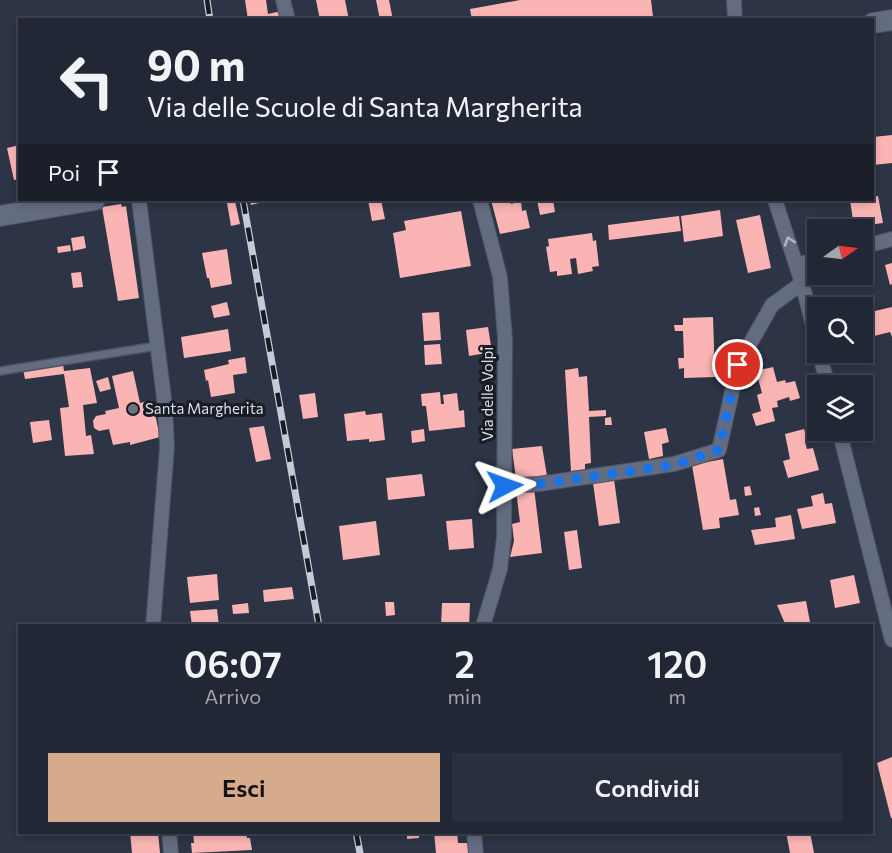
<!DOCTYPE html>
<html lang="it">
<head>
<meta charset="utf-8">
<style>
	body { margin:0; font-family:Commissioner,sans-serif; background:#292f3c; color:#f1f3f6; height:100vh; display:flex; flex-direction:column; font-size:22px; white-space:nowrap }
	* { box-sizing:border-box; margin:0 }
	p { font-size:20px; color:#a2a5ac }
	.icon { flex:none; width:33px; height:33px; fill:none; stroke:currentColor; stroke-width:2; stroke-linecap:round; stroke-linejoin:round }
	.map { position:relative; flex:1; overflow:hidden }
	.sheet { position:absolute; left:18px; top:624px; width:855px; height:210px; display:flex; flex-direction:column; background:#212734; border-radius:0px; box-shadow:0 3px 9px #0003,0 0 0 2px #3e444f }
	.sheet>* { flex:none }
	.top-card { position:absolute; left:18px; top:18px; width:856px; height:183px; border-radius:0px; box-shadow:0 3px 9px #0003,0 0 0 2px #3e444f; background:#212734; color:#f1f3f6; overflow:hidden }
	.needle { width:39px; rotate:76deg }
	.fabs { position:absolute; left:807px; top:219px; display:grid; gap:12px }
	.fabs a { display:grid; place-items:center; width:66px; height:66px; border-radius:0px; background:#212734; box-shadow:0 3px 9px #0003,0 0 0 2px #3e444f; font-size:30px }
	.pin { position:absolute; display:grid; place-items:center; width:51px; height:51px; color:#fff; margin:-26px; border:3px solid #fff; border-radius:50%; box-shadow:0 2px 6px #0007 }
	.me { position:absolute; width:66px; margin:-33px; rotate:86deg; stroke-linejoin:round; filter:drop-shadow(0 0 4px #0008) }
	.turn { display:flex; align-items:center; gap:21px; height:126px; padding:0 30px; font-size:27px }
	.turn .icon { width:78px; height:78px; stroke-width:2.5 }
	.turn b { display:block; font-size:42px; line-height:51px }
	.then { display:flex; align-items:center; height:57px; padding:0 30px; background:#0003; gap:12px; font-size:22px }
	.eta { display:flex; justify-content:space-evenly; align-items:center; height:102px; text-align:center }
	.eta b { font-size:36px; font-weight:600; line-height:42px }
	.action { display:flex; gap:12px; margin-top:auto; padding:12px 30px }
	.action a { flex:1; height:69px; border-radius:0px; background:#d6ab8b; color:#111; font-size:24px; font-weight:600; line-height:69px; text-align:center }
	.action a+a { background:#292f3c; color:#f1f3f6 }
	.map>svg:first-child { display:block }
</style>
</head>
<body>
<div class="map">
<svg width="892" height="853" viewBox="0 0 892 853">
	<rect width="100%" height="100%" fill="#2c3445"/>
	<path fill="#f9b4b3" d="M245,0h21l2,14 13,-3 1,9h-34z
		M316,0h29l4,20h-29z
		M376,0h13l4,20h-13z
		M520,0h131l2,17 -14,3h-167l-2,-11z
		M892,135v28l-19,2v-28z
		M20,145v34l-6,1 -7,-32z
		M878,196l5,27 -29,4 -4,-27h23v-3z
		M250,200h9v3l-8,2z
		M368,200h13l4,19 -13,2z
		M491,200h19l1,4 10,-3 1,10 4,-1 4,18 -30,6z
		M537,200h16l2,12 -15,3z
		M235,201l5,23 -9,2 -4,-23z
		M121,204l1,3 4,-1 13,92 -21,3 -16,-94z
		M720,210l3,26 -39,6 -3,-26z
		M461,211l10,55 -71,12 -7,-45 13,-3 -2,-9z
		M760,215l11,53 -23,5 -12,-53z
		M679,216l2,15 -72,9 -1,-15z
		M592,233l1,8 3,-1 3,26 -7,1 1,4 -15,3 -2,-16 -6,1 2,15 -15,2v-5l-7,1 -4,-25 3,-1 -1,-7z
		M84,236l2,12 -13,3 -2,-13z
		M70,245l1,6 -13,2 -1,-6z
		M227,249l5,35 -21,4 -2,-10h-2l-5,-25z
		M892,263v21l-2,1 -5,-20z
		M81,272l2,15 -10,1 -2,-15z
		M227,302l3,13 -16,3 -3,-12z
		M892,307v30l-2,-5 -24,6 -4,-14v-10z
		M439,312l2,28 -17,1 -2,-28z
		M713,317l2,60 -31,1v-10l-5,1 -1,-11h6l-1,-27h-8l-1,-6h9v-7z
		M488,327l4,25 -23,4 -3,-26z
		M228,329l3,22 -47,7 -3,-21z
		M440,344l2,20 -17,1 -1,-20z
		M245,357l2,16 -14,2 2,18 -24,4 -3,-17 -2,1 -2,-11 25,-6 -1,-4z
		M63,364l1,7 26,-3 7,35 -14,2 3,31 5,-1 3,19 -29,2 -5,-48 9,-1 -5,-33 -39,5 -2,-9z
		M773,367l4,15 8,-2 1,3 9,-2 5,17 -10,3 -1,-4 -12,4 1,6 -6,1 3,13 -19,5 -4,-12 9,-3 -4,-16 5,-2 -6,-22z
		M578,368l1,9 8,-1 2,35 17,-1v6l-17,1 2,46 -6,1v6l-14,1 -6,-101z
		M133,371l7,32 12,-3 8,37 -30,8v-3l-17,3 -4,-16 -10,2 -5,-3 -1,-7 3,-5 10,-2 -1,-3 14,-3 -7,-32z
		M108,377l3,12 -11,3 -4,-11z
		M440,392l1,12h3l-1,-9 14,-2 2,18 5,-1 1,17 -36,4 -3,-25h-4l-1,-12z
		M315,393l3,24 -15,2 -4,-24z
		M365,411l1,4 16,-2 3,27 -16,2v-3l-22,2 -3,-27z
		M611,417l1,8h-7v-7z
		M49,420l3,20 -19,3 -3,-21z
		M264,426l7,33 -15,3 -7,-34z
		M666,428l3,14 -7,2 1,12 -14,3 -5,-27z
		M424,429l1,12 -13,2 -1,-12z
		M804,429l4,13h-3l2,7 6,-1 6,22 -31,8 -5,-17 7,-2 -5,-25z
		M542,446l5,30 -31,3 -4,-30z
		M723,459l7,41 6,-1 3,16 -20,3 1,10 -17,2 -11,-65z
		M422,474l3,22 -37,4 -2,-22z
		M614,479l6,44 -21,3 -6,-43z
		M750,486l2,9 -7,1 -1,-9z
		M534,488l8,65 -32,4 4,-16 -2,-17 8,-2 -4,-32z
		M823,493l2,11 7,-1 4,20 -34,6 -5,-20 16,-3 -2,-10z
		M759,507l2,8 -6,1 -1,-8z
		M791,515l4,24 -40,6 -4,-15 25,-3 -1,-9z
		M472,519l2,29 -25,2 -3,-29z
		M376,521l4,34 -37,5 -4,-34z
		M577,530l5,38 -13,2 -5,-38z
		M217,574l2,26 -29,3 -3,-26z
		M854,575l6,28 -25,5 -5,-28z
		M292,587l2,12 -30,3 -1,-12z
		M806,601l4,21 -24,4 -9,-21z
		M385,602h9l1,13 -9,1z
		M248,603l1,10 -16,1 -1,-9z
		M442,603h28l-1,23h-28z
		M217,609l2,17h-27l-2,-15z
		M892,757v61h-1l-14,-55z
		M130,832h28l2,21h-28z
		M193,832h15v3l38,-3 1,6h3l2,12 -60,3 -1,-10h3z
		M407,832h12v6l-12,1z
		M434,832h23l1,11h11l1,10h-34z
		M786,832h24l4,21h-24z"/>
	<g fill="none" stroke-linecap="round" stroke-linejoin="round">
		<defs>
			<path id="lane" d="M0,371l157,-25"/>
			<path id="street" d="M283,0l5,20
				M734,0l1,20
				M139,200l26,206 2,41 -14,179
				M480,200l20,77 5,61 -1,199 -4,32 -17,57
				M775,200l27,83 16,62
				M862,247l30,-8
				M796,265l22,-6
				M819,352l9,34
				M839,430l53,210
				M505,486l34,-2 135,-20 45,-14 19,-85 34,-60 30,-22
				M169,832l2,21
				M474,832l2,21"/>
			<path id="secondary" d="M873,23l19,-3
				M0,216l95,-16"/>
		</defs>
		<use href="#lane" stroke="#4b5261" stroke-width="10"/>
		<use href="#street" stroke="#4b5261" stroke-width="16"/>
		<use href="#secondary" stroke="#4b5261" stroke-width="22"/>
		<use href="#lane" stroke="#636c80" stroke-width="7"/>
		<use href="#street" stroke="#636c80" stroke-width="14"/>
		<use href="#secondary" stroke="#636c80" stroke-width="20"/>
		<defs>
			<path id="rail" d="M207,0l3,20
				M243,200l76,426
				M356,832l4,21"/>
		</defs>
		<use href="#rail" stroke="#c4cad6" stroke-width="7"/>
		<use href="#rail" stroke="#181c24" stroke-width="4.5" stroke-dasharray="14" stroke-linecap="butt"/>
	</g>
	<defs><path id="oneway-chevron" d="M-2-3.5L2.5 0L-2 3.5" fill="none" stroke-width="1.6" stroke-linecap="round" stroke-linejoin="round" transform="scale(1.5)"/></defs>
	<use stroke="#b0b7c6" href="#oneway-chevron" transform="translate(789 241) rotate(-108)"/>
	<g fill="none" stroke-linecap="round" stroke-linejoin="round">
		<path stroke="#1a73e8" stroke-width="10" stroke-dasharray="0 18" d="M505,486l34,-2 135,-19 45,-15 19,-85"/>
	</g>
	<circle fill="#6b7280" stroke="#181c24" stroke-width="2" cx="133" cy="409" r="6"/>
	<g text-anchor="middle" stroke-width="6" stroke-linejoin="round" paint-order="stroke">
		<g font-size="15" fill="#dadfeb" stroke="#181c24">
			<text transform="translate(488 394) rotate(-90)" y="5">Via delle Volpi</text>
		</g>
		<g font-size="15" fill="#dadfeb" stroke="#181c24" text-anchor="start">
			<text x="145" y="414">Santa Margherita</text>
		</g>
	</g>
</svg>
<div class="fabs">
<a><svg class="needle" viewBox="-14 -14 28 28"><path d="M0-13l5 13h-10z" fill="#e53935"/><path d="M0 13l5-13h-10z" fill="#a2a5ac"/></svg></a>
<a><svg class="icon" aria-label="search" viewBox="0 0 24 24"><circle cx="10" cy="10" r="6"/><path d="M15 15l6 6"/></svg></a>
<a><svg class="icon" aria-label="layers" viewBox="0 0 24 24"><path d="M12 4l9 5-9 5-9-5zM3 14l9 5 9-5"/></svg></a>
</div>
<div class="pin" style="left:738px;top:365px;background:#d93025"><svg class="icon" aria-label="arrive" viewBox="0 0 24 24"><path d="M6 21V4h12l-3 4 3 4H6"/></svg></div>
<svg class="me" style="left:505px;top:486px" viewBox="-20 -20 40 40"><path d="M0-17L14 15 0 8-14 15z" fill="#1a73e8" stroke="#fff" stroke-width="4"/></svg>
<div class="top-card">
<div class="turn"><svg class="icon" aria-label="left" viewBox="0 0 24 24"><path d="M17 20v-9H6M10 6l-5 5 5 5"/></svg><div><b>90 m</b>Via delle Scuole di Santa Margherita</div></div>
<div class="then">Poi<svg class="icon" aria-label="arrive" viewBox="0 0 24 24"><path d="M6 21V4h12l-3 4 3 4H6"/></svg></div>
</div>
<section class="sheet">
<div class="eta">
<div><b>06:07</b><p>Arrivo</p></div>
<div><b>2</b><p>min</p></div>
<div><b>120</b><p>m</p></div>
</div>
<div class="action"><a>Esci</a><a>Condividi</a></div>
</section>
</div>
</body>
</html>
